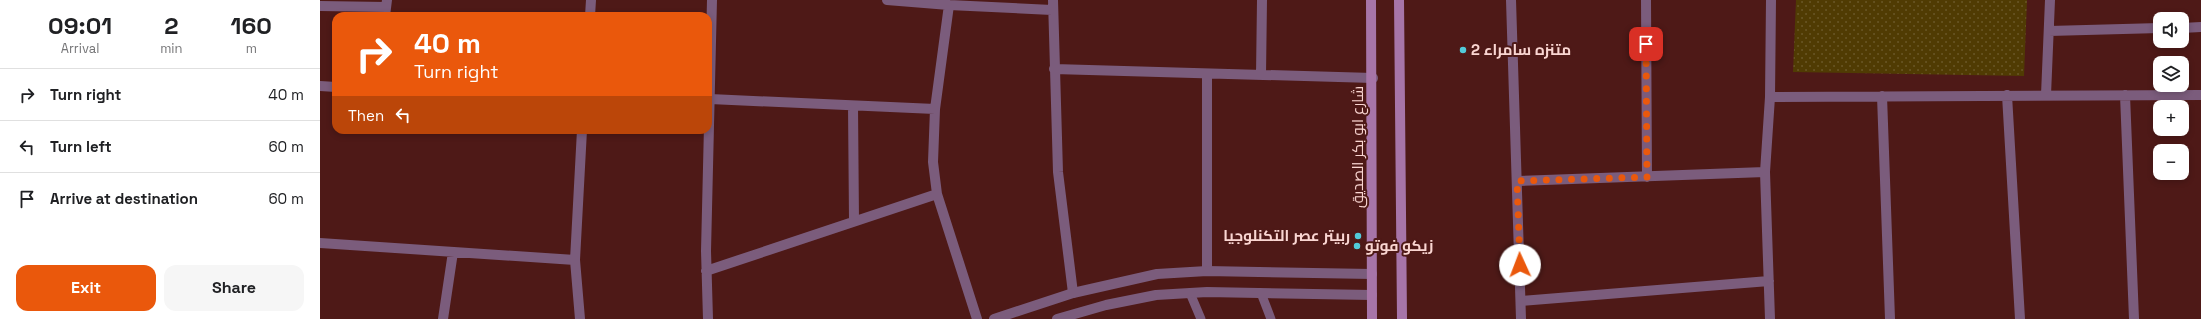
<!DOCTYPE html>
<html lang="en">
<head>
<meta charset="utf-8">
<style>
	body { margin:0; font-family:"Space Grotesk",Cairo,sans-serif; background:#f6f6f6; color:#202124; height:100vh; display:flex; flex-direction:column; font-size:15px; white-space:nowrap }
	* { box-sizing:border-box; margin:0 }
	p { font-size:13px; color:#757577 }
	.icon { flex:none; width:22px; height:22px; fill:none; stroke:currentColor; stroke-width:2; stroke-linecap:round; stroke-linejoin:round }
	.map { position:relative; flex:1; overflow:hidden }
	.panel { display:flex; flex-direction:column; background:#fff; width:320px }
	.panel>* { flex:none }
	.guide { position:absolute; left:12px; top:12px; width:380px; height:122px; border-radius:12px; box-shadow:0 2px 6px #0003; background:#ea580c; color:#fff; overflow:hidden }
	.buttons { position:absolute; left:1833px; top:12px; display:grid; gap:8px }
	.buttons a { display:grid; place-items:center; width:36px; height:36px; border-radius:8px; background:#fff; box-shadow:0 2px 6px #0003; font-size:20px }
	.pin { position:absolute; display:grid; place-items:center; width:34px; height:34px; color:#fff; margin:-17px; border-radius:8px; box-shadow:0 2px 6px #0006 }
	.me { position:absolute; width:44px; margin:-22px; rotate:358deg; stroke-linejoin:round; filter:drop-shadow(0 0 3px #0008) }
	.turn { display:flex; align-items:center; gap:14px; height:84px; padding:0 16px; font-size:18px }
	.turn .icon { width:52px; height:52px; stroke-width:2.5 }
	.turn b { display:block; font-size:28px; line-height:34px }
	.then { display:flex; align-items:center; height:38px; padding:0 16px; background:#0003; gap:8px; font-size:15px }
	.eta { display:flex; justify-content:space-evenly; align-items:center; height:68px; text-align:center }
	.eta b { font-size:24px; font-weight:800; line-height:28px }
	.button { display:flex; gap:8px; margin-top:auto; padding:8px 16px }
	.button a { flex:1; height:46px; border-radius:12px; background:#ea580c; color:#fff; font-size:16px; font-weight:800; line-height:46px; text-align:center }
	.button a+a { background:#f6f6f6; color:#202124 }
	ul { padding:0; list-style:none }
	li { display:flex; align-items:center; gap:12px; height:52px; padding:0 16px; border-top:1px solid #e0e0e0 }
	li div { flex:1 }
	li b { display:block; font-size:15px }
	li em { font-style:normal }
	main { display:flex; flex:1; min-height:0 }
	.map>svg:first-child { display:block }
</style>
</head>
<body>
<main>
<section class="panel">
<div class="eta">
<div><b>09:01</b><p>Arrival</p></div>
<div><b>2</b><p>min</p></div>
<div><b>160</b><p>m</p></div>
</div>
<ul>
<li><svg class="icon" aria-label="right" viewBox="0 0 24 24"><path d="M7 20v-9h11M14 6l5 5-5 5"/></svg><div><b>Turn right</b></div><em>40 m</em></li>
<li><svg class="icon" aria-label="left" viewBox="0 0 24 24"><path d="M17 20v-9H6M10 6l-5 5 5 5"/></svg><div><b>Turn left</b></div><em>60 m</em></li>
<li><svg class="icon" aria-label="arrive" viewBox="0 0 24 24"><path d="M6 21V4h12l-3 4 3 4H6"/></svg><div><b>Arrive at destination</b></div><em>60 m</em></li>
</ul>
<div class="button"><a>Exit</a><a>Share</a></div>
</section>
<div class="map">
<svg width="1881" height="319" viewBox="0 0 1881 319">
	<defs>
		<pattern id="park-dots" width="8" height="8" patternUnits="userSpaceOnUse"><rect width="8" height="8" fill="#503b03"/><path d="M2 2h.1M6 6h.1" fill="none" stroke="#6a5727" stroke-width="1.8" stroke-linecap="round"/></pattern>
	</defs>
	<rect width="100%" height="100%" fill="#4e1917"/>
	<path fill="url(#park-dots)" d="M1476,0h231l-3,76 -231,-4z"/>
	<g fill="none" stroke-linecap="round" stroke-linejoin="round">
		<path stroke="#7b5c7c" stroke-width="9" d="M870,293l11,26
			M941,293l10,26"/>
		<path stroke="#7b5c7c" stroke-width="10" d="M567,0l62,5 103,5
			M733,0l5,172 15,121
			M1326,0l1,177
			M629,5l-14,104 -2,53 4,32 40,125
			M0,6l66,1
			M65,16l2,-16
			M270,16l1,-16
			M1862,28l19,-1
			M1729,31l111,-3
			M734,69l319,9
			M887,74v197
			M941,75l1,-75
			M0,86l16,1
			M1687,95l13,224
			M1726,95l4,-95
			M1805,95l9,224
			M1562,96l8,223
			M1450,97l431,-2
			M390,99l225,10
			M533,106l1,115
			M1197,181l248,-9
			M0,243l255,17
			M386,271l231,-77
			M1201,301l248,-20
			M123,319l10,-67
			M260,319l-5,-59 7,-130
			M388,319l-2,-68 6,-251
			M1450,319l-5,-147 5,-75 1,-97"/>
		<path stroke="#7b5c7c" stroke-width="10" d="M1191,0l10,319
			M674,319l79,-26 84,-19 50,-3 165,3
			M737,319l49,-14 50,-10 51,-3 165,3"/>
		<path stroke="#a775a8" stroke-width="10" d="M1051,0l1,319
			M1079,0l3,319"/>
	</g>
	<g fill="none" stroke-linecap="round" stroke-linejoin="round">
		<path stroke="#ea580c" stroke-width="7" stroke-dasharray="0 12.6" d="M1200,265l-3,-84 130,-4 -1,-133"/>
	</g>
	<g fill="#52cbd9" stroke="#4e1917" stroke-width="1.5">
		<circle cx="1143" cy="50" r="4"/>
		<circle cx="1038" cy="236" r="4"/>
		<circle cx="1037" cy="246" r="4"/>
	</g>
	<g text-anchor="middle" stroke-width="4" stroke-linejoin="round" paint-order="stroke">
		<g font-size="15" font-weight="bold" fill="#fad6d2" stroke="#4e1917" text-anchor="start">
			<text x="1151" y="55">متنزه سامراء 2</text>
			<text x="1030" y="241" text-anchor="end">ربيتر عصر التكنلوجيا</text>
			<text x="1045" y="251">زيكو فوتو</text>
		</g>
		<g font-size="15" fill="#fad6d2" stroke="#4e1917">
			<text transform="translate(1038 147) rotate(-90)" y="5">شارع ابو بكر الصديق</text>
		</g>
	</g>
</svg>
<div class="buttons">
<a><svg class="icon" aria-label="sound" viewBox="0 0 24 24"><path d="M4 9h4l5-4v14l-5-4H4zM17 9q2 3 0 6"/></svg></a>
<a><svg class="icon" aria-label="layers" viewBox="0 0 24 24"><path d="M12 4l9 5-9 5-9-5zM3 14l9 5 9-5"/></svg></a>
<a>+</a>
<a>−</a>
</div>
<div class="pin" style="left:1326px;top:44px;background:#d93025"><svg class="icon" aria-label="arrive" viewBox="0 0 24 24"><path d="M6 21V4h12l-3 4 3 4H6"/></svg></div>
<svg class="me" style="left:1200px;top:265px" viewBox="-20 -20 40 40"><circle r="19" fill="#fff"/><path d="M0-13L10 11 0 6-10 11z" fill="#ea580c"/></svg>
<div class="guide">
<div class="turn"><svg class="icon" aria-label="right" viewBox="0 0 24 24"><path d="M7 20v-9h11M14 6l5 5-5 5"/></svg><div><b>40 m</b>Turn right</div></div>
<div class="then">Then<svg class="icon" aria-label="left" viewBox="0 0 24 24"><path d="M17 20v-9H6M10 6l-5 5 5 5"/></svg></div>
</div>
</div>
</main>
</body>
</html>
